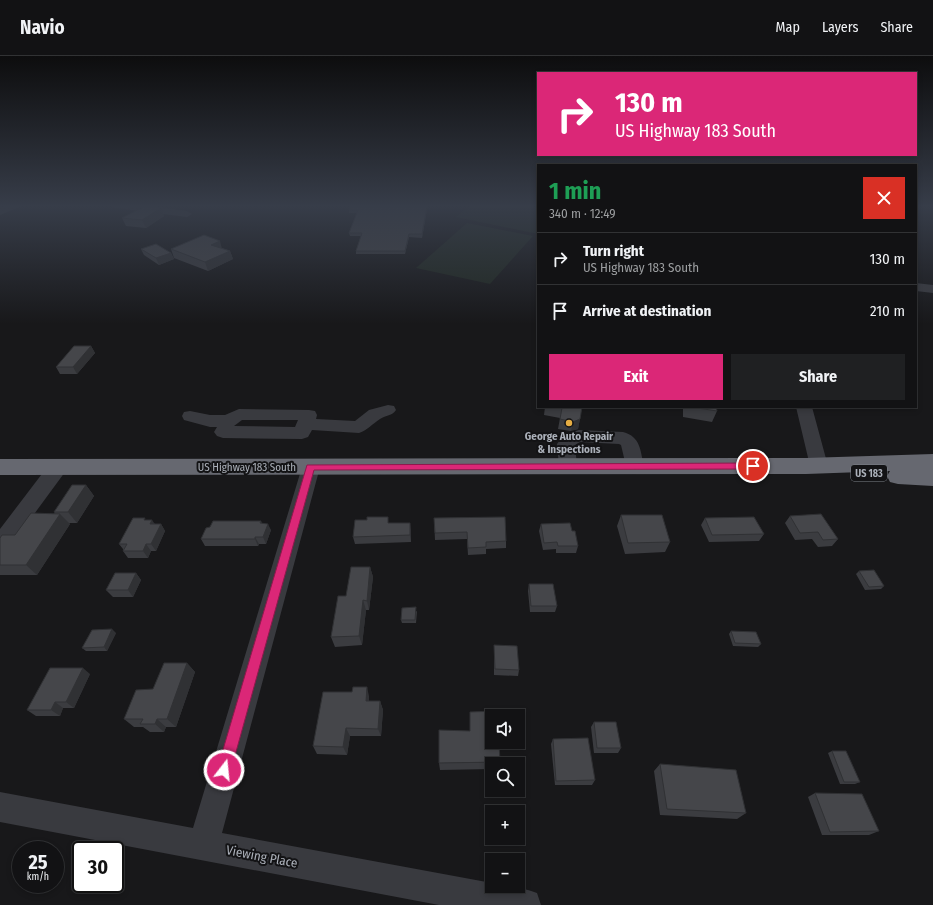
<!DOCTYPE html>
<html lang="en">
<head>
<meta charset="utf-8">
<style>
	body { margin:0; font-family:"Fira Sans Condensed",sans-serif; background:#1f2022; color:#f1f3f6; height:100vh; display:flex; flex-direction:column; font-size:15px; white-space:nowrap }
	* { box-sizing:border-box; margin:0 }
	p { font-size:13px; color:#9c9ea0 }
	.icon { flex:none; width:22px; height:22px; fill:none; stroke:currentColor; stroke-width:2; stroke-linecap:round; stroke-linejoin:round }
	.map { position:relative; flex:1; overflow:hidden }
	.drawer { position:absolute; left:537px; top:108px; width:380px; height:244px; display:flex; flex-direction:column; background:#121214; border-radius:0px; box-shadow:0 2px 6px #0003,0 0 0 1px #313234 }
	.drawer>* { flex:none }
	.top-card { position:absolute; left:537px; top:16px; width:380px; height:84px; border-radius:0px; box-shadow:0 2px 6px #0003,0 0 0 1px #313234; background:#db2777; color:#fff; overflow:hidden }
	.fabs { position:absolute; left:485px; top:653px; display:grid; gap:8px }
	.fabs a { display:grid; place-items:center; width:40px; height:40px; border-radius:0px; background:#121214; box-shadow:0 2px 6px #0003,0 0 0 1px #313234; font-size:20px }
	.speed { position:absolute; left:12px; top:785px; display:flex; gap:8px; font-size:20px; font-weight:700; text-align:center }
	.speed>* { display:grid; place-content:center; width:52px; height:52px; border-radius:50%; background:#121214; box-shadow:0 2px 6px #0003,0 0 0 1px #313234; line-height:1 }
	.speed small { font-size:10px; font-weight:400 }
	.speed .limit { border:2px solid #111; border-radius:6px; background:#fff; color:#111 }
	.pin { position:absolute; display:grid; place-items:center; width:34px; height:34px; color:#fff; margin:-17px; border:2px solid #fff; border-radius:50%; box-shadow:0 1px 4px #0007 }
	.me { position:absolute; width:44px; margin:-22px; rotate:16deg; stroke-linejoin:round; filter:drop-shadow(0 0 3px #0008) }
	.turn { display:flex; align-items:center; gap:14px; height:84px; padding:0 12px; font-size:18px }
	.turn .icon { width:52px; height:52px; stroke-width:2.5 }
	.turn b { display:block; font-size:28px; line-height:34px }
	.round { display:grid; place-items:center; flex:none; width:42px; height:42px; border-radius:0px; background:#1f2022 }
	.headline { display:flex; align-items:center; justify-content:space-between; height:68px; padding:0 12px }
	h1 { font-size:24px; font-weight:700; line-height:30px; color:#1e9e55 }
	.action { display:flex; gap:8px; margin-top:auto; padding:8px 12px }
	.action a { flex:1; height:46px; border-radius:0px; background:#db2777; color:#fff; font-size:16px; font-weight:700; line-height:46px; text-align:center }
	.action a+a { background:#1f2022; color:#f1f3f6 }
	ul { padding:0; list-style:none }
	li { display:flex; align-items:center; gap:12px; height:52px; padding:0 12px; border-top:1px solid #313234 }
	li div { flex:1 }
	li b { display:block; font-size:15px }
	li em { font-style:normal }
	header { display:flex; align-items:center; gap:24px; box-sizing:border-box; height:56px; padding:0 20px; background:#121214; border-bottom:1px solid #313234 }
	header strong { font-size:19px }
	nav { display:flex; gap:22px; margin-inline-start:auto; font-size:14px }
	.map>svg:first-child { display:block }
</style>
</head>
<body>
<header>
<strong>Navio</strong>
<nav><a>Map</a><a>Layers</a><a>Share</a></nav>
</header>
<div class="map">
<svg width="933" height="849" viewBox="0 0 933 849">
	<rect width="100%" height="100%" fill="#18181a"/>
	<path fill="#202821" d="M471,149h55l12,3v26l-82,-17z
		M467,167l66,13 -43,48 -74,-16z"/>
	<g fill="none" stroke-linecap="round" stroke-linejoin="round">
		<path fill="#393a3f" fill-rule="evenodd" d="M8,149h16l-24,10v-7z
			M111,149h32l44,6 5,3 -5,3 -71,-9z
			M916,227l17,2v8l-17,-2z
			M388,349l6,1 2,4c-4,6 -10,5 -16,9 -8,5 -12,11 -21,14l-47,-3 -4,7 -6,2 -79,-1 -6,-2 -3,-4 3,-5h-7l-26,-7 -2,-4 2,-4 6,-1 20,4h15l14,-6 70,1 6,1 2,4 -1,4 39,2 14,-11zM242,364h56l-3,7 -61,-1z
			M796,351h16l16,59 -2,5 -7,2 -7,-2 -2,-5z
			M579,374l44,2c18,5 17,18 21,34l-2,5 -7,2 -7,-2 -2,-5 -5,-21 -2,-1 -39,-2 -5,3 2,21 -2,5 -7,2 -7,-2 -2,-5 -2,-22 7,-9z
			M58,404l7,2 2,5 -2,5 -58,79 -7,3v-25l51,-67z
			M311,404l7,2 2,5 -98,366 270,50v3c16,0 30,1 45,7l4,12h-102l-439,-83v-30l193,36 109,-361 2,-5z"/>
		<path fill="#666870" fill-rule="evenodd" d="M933,398v16h-5h5v16l-35,-2 -8,-2 -3,-6 3,-5 -84,3 -806,1v-16l806,-1z"/>
	</g>
	<path fill="#3b3c40" d="M351,149l76,1v3l-5,29 -13,-1 -4,17h-49v-3l5,-15h-11l-1,-3 8,-20h-8v-3z
		M161,152l3,8 -18,12 -20,-2 -4,-8z
		M222,192l8,3 3,8 -25,12 -34,-13 -3,-9z
		M141,193l30,4 3,6 -15,6 -15,-10z
		M91,290l4,7 -18,21h-17l-4,-7z
		M545,351h37l-4,22 -7,2 -13,-2 2,-11 -16,-3z
		M683,351h33l1,4 -5,11 -29,-5z
		M86,429l8,11 -17,27h-8l1,1 -33,51h-37v-37l15,-3 40,-22 -1,-1z
		M621,459l49,27 -5,10 -40,2 -8,-28z
		M790,460l48,23 -6,7 -14,1 -6,-8 -17,1 -10,-17z
		M434,462l72,23v7l-20,1v5l-18,1 -1,-16 -32,1z
		M705,462l59,16 -5,7 -50,1 -8,-17z
		M146,464l9,4h6l4,7 -9,20h-5l-3,7h-20l-5,-7v-2l-4,-5z
		M261,465l1,3 9,6 -5,14h-7l-1,2h-53l-4,-7 9,-12z
		M390,467l21,7v12l-56,2 -2,-7z
		M541,468l31,7 6,15 -2,7h-20v-4l-13,1 -4,-19z
		M370,511l3,10 -4,33h-3l-4,35 -27,2 -4,-10 15,-41z
		M859,515l25,15 -3,3 -16,1 -9,-16z
		M136,517l5,7 -8,17h-20l-7,-7z
		M529,528l28,22 -2,6h-25l-2,-21z
		M417,555l-1,12h-14l-1,-3z
		M731,575l30,13 -3,3 -25,-1 -4,-12z
		M116,577l-9,18h-21l-4,-3z
		M494,589l25,25 -1,6 -24,-1z
		M187,607l8,9 -19,55h-10l-2,5h-14l-7,-5h-9l-10,-8 29,-30z
		M90,618l-16,34h-11l-3,8h-24l-9,-6z
		M369,640v5h11l3,9 -2,26h-31l-3,19 -30,-1 -4,-8z
		M594,666l27,26 -3,5h-24l-3,-26z
		M553,683l42,41 -3,5h-37l-4,-41z
		M832,695l28,31 -5,2h-15l-12,-31z
		M500,706v2h-8v5l-52,1 -1,-7z
		M660,708l86,49 -9,6 -77,-4 -6,-44z
		M815,737l64,38 -10,4h-47l-14,-38z"/>
	<path fill="#303134" d="M427,150v3l-5,29v-4z
		M161,152l3,8 -18,12 -4,-8z
		M409,178v3l-4,17v-3z
		M220,185l2,8 -11,-4z
		M230,195l3,8 -25,12 -3,-9z
		M171,197l3,6 -15,6 -3,-7z
		M91,290l4,7 -18,21 -4,-7z
		M580,363l-2,10 -7,2 2,-9z
		M86,429l8,11 -17,27 -9,-11z
		M60,458l10,10 -33,51 -11,-10z
		M152,464l5,7 -7,-3z
		M410,467l1,7v12l-1,-7z
		M161,468l4,7 -9,20 -5,-7z
		M268,468l3,6 -5,14 -3,-7z
		M255,481l4,7 -1,2 -3,-7z
		M146,488l5,7 -3,7 -5,-7z
		M370,511l3,10 -4,33 -2,-9z
		M136,517l5,7 -8,17 -5,-7z
		M363,544l3,10 -4,35 -3,-9z
		M112,573l4,4 -9,18 -3,-4z
		M187,607l8,9 -19,55 -9,-8z
		M83,612l7,6 -16,34 -8,-6z
		M367,631l2,9v13l-3,-8z
		M380,645l3,9 -2,26 -3,-7z
		M55,646l8,6 -3,8 -9,-6z
		M157,663l9,8 -2,5 -9,-8z
		M346,672l4,8 -3,19 -4,-8z"/>
	<path fill="#45464a" stroke="#303134" d="M351,149l76,1 -5,28h-13l-4,17h-49l6,-18h-13l9,-23h-9z
		M145,150l16,2 -19,12 -20,-2z
		M204,179l16,6 -9,4 19,6 -25,11 -34,-13z
		M156,188l15,9 -15,5 -15,-9z
		M74,290h17l-18,21h-17z
		M554,351h28l-2,12 -7,3 -13,-3 2,-11z
		M691,351h25l1,4z
		M72,429h14l-18,27h-14z
		M31,457l29,1 -34,51h-26v-27l2,-3h13z
		M821,458l17,25 -15,1 -5,-8 -18,1 -10,-17z
		M621,459h41l8,27 -42,1z
		M367,461h21v6h22v12l-57,2 2,-17h12z
		M505,461l1,24 -20,1v5l-18,1 -1,-16 -32,1 -1,-15z
		M754,461l10,17 -52,1 -7,-17z
		M133,462h12l-1,2h8l-2,4h11l-10,20h-5l-3,7h-20l4,-7h-8z
		M213,465h48l-1,2 8,1 -5,13h-8v2h-54l5,-11 4,-1z
		M570,467l2,8h3l3,15h-20l-1,-4 -13,1 -3,-19z
		M351,511h19l-3,34 -4,-1 -4,36 -28,1 7,-41h8z
		M874,514l10,16 -15,1 -10,-16z
		M115,517h21l-8,17h-22z
		M529,528h24l4,22h-26z
		M416,551l-1,13h-14l1,-12z
		M112,573l-8,18 -22,1 10,-18z
		M731,575l25,1 5,12 -26,-1z
		M494,589l23,1 2,24 -24,-1z
		M164,607h23l-20,56h-10l-2,5h-15l3,-5h-19l12,-29 17,-1z
		M50,612h33l-17,34h-11l-4,8h-24z
		M353,631h14l-1,14h14l-2,28 -32,-1 -3,19 -30,-1 10,-54h29z
		M498,655v5h-6v26h7l1,20 -61,1v-33l31,1v-19z
		M594,666h22l5,26h-24z
		M588,682l7,42 -39,1 -3,-42z
		M832,695h14l14,31h-16z
		M660,708l76,6 10,43 -79,-4z
		M815,737l47,1 17,37 -49,1z"/>
	<linearGradient id="sky" x2="0" y2="1"><stop stop-color="#0d0d0e"/><stop offset="0.56" stop-color="#373d49"/><stop offset="1" stop-color="#373d49" stop-opacity="0"/></linearGradient>
	<rect width="933" height="268" fill="url(#sky)"/>
	<path fill="#db2777" stroke="#8e194d" d="M753,407l4,3 -4,3 -439,1 -83,300 -2,4 -5,2 -5,-2 -2,-4 90,-305z"/>
	<circle fill="#e7ae43" stroke="#131315" stroke-width="1.5" cx="569" cy="367" r="4"/>
	<g text-anchor="middle" stroke-width="4" stroke-linejoin="round" paint-order="stroke">
		<rect fill="#131315" stroke="#7d8188" stroke-width="1" x="851" y="409" width="36" height="16" rx="3"/>
		<g font-size="10" font-weight="bold" fill="#abb0b9">
			<text x="869" y="421">US 183</text>
		</g>
		<g font-size="11" font-weight="bold" fill="#abb0b9" stroke="#131315">
			<text x="569" y="384">George Auto Repair<tspan x="569" dy="13">&amp; Inspections</tspan></text>
		</g>
		<g font-size="11" fill="#abb0b9" stroke="#131315">
			<text x="247" y="415">US Highway 183 South</text>
		</g>
		<g font-size="13" fill="#abb0b9" stroke="#131315">
			<text transform="translate(262 800) rotate(11)" y="5">Viewing Place</text>
		</g>
	</g>
</svg>
<div class="fabs">
<a><svg class="icon" aria-label="sound" viewBox="0 0 24 24"><path d="M4 9h4l5-4v14l-5-4H4zM17 9q2 3 0 6"/></svg></a>
<a><svg class="icon" aria-label="search" viewBox="0 0 24 24"><circle cx="10" cy="10" r="6"/><path d="M15 15l6 6"/></svg></a>
<a>+</a>
<a>−</a>
</div>
<div class="speed"><div>25<small>km/h</small></div><div class="limit">30</div></div>
<div class="pin" style="left:753px;top:410px;background:#d93025"><svg class="icon" aria-label="arrive" viewBox="0 0 24 24"><path d="M6 21V4h12l-3 4 3 4H6"/></svg></div>
<svg class="me" style="left:224px;top:714px" viewBox="-20 -20 40 40"><circle r="17" fill="#db2777" stroke="#fff" stroke-width="3"/><path d="M0-11L8 9 0 5-8 9z" fill="#fff"/></svg>
<div class="top-card">
<div class="turn"><svg class="icon" aria-label="right" viewBox="0 0 24 24"><path d="M7 20v-9h11M14 6l5 5-5 5"/></svg><div><b>130 m</b>US Highway 183 South</div></div>
</div>
<section class="drawer">
<div class="headline"><div><h1>1 min</h1><p>340 m · 12:49</p></div><a class="round" style="background:#d93025;color:#fff"><svg class="icon" aria-label="close" viewBox="0 0 24 24"><path d="M6 6l12 12M18 6L6 18"/></svg></a></div>
<ul>
<li><svg class="icon" aria-label="right" viewBox="0 0 24 24"><path d="M7 20v-9h11M14 6l5 5-5 5"/></svg><div><b>Turn right</b><p>US Highway 183 South</p></div><em>130 m</em></li>
<li><svg class="icon" aria-label="arrive" viewBox="0 0 24 24"><path d="M6 21V4h12l-3 4 3 4H6"/></svg><div><b>Arrive at destination</b></div><em>210 m</em></li>
</ul>
<div class="action"><a>Exit</a><a>Share</a></div>
</section>
</div>
</body>
</html>
